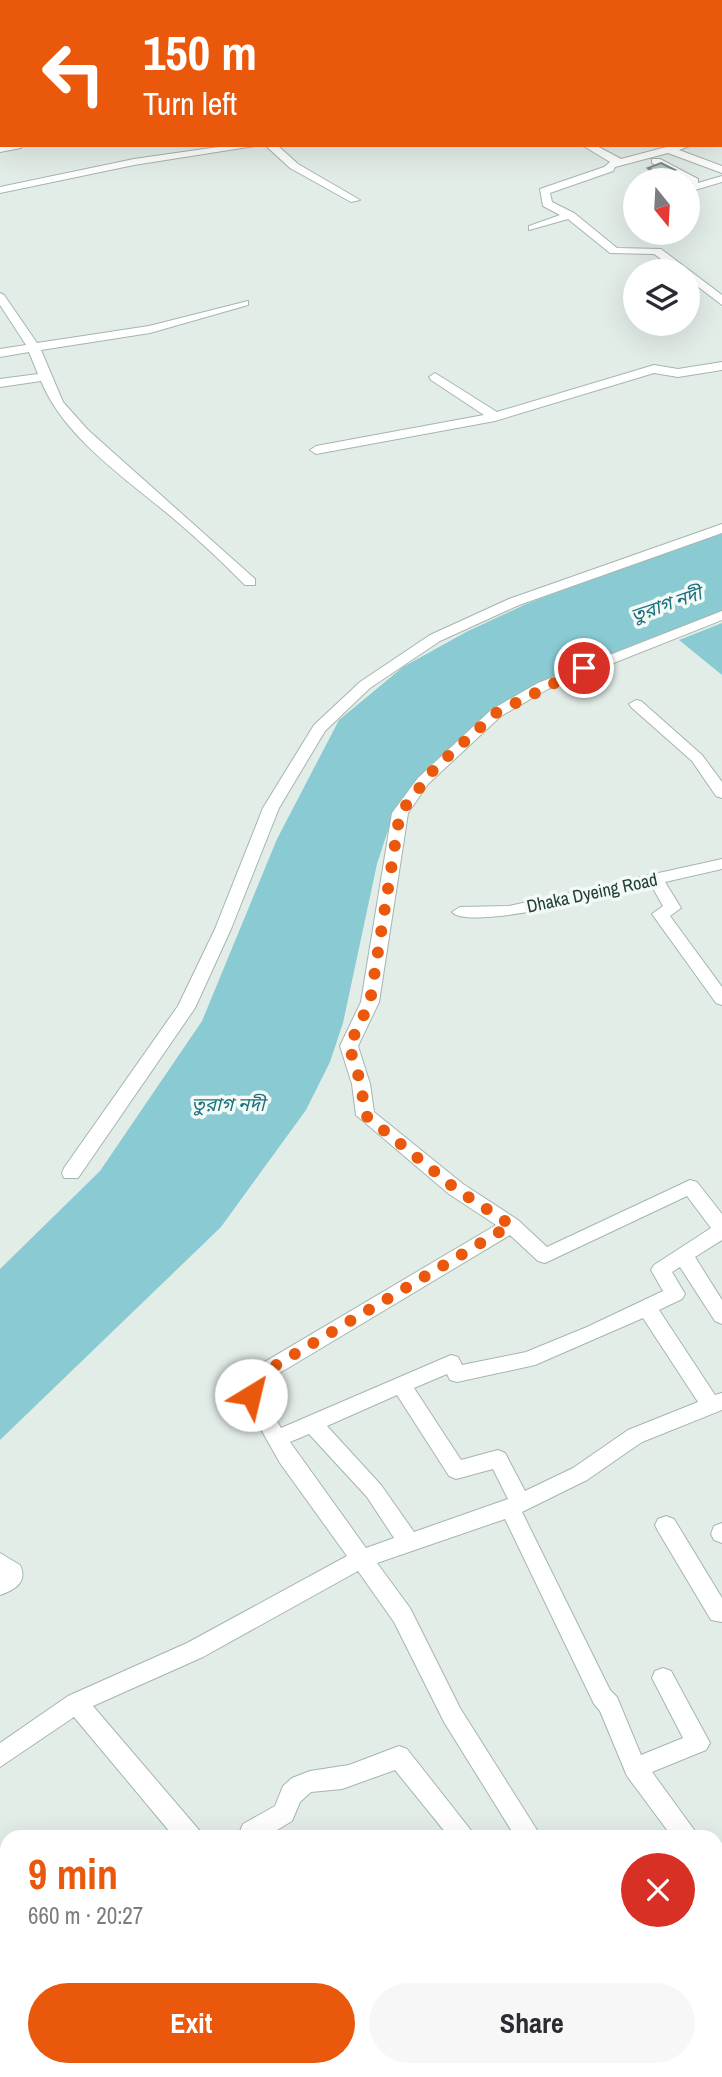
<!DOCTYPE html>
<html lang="en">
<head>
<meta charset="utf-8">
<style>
	body { margin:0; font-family:"Archivo Narrow","Noto Sans Bengali",sans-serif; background:#f7f7f7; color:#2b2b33; height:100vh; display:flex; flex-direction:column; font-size:26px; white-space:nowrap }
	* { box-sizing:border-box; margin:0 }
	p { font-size:23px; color:#7c7c81 }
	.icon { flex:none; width:38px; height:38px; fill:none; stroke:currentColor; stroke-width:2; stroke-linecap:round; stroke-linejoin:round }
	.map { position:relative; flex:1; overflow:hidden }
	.panel { position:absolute; left:0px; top:1830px; width:723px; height:247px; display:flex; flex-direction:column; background:#fff; border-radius:21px 21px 0 0; box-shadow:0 7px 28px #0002 }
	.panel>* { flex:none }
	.banner { position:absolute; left:0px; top:0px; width:723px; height:147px; box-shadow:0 7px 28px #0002; background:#ea580c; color:#fff; overflow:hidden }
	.needle { width:46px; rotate:162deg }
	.controls { position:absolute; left:623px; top:168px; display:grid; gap:14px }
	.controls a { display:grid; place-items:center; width:77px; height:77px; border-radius:50%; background:#fff; box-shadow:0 7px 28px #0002; font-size:35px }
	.pin { position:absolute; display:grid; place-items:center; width:60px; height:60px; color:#fff; margin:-30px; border:4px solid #fff; border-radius:50%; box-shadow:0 2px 7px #0007 }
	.me { position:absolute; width:77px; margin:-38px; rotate:36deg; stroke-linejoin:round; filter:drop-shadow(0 0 5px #0008) }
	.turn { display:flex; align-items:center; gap:24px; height:147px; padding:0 28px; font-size:32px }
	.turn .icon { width:91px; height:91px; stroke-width:2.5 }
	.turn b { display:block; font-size:49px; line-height:60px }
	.round { display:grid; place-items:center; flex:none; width:74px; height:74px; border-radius:37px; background:#f7f7f7 }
	.overview { display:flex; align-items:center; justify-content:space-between; height:119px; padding:0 28px }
	h1 { font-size:42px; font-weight:700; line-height:52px; color:#ea580c }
	.button { display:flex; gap:14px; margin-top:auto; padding:14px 28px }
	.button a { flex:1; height:80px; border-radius:42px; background:#ea580c; color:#fff; font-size:28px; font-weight:700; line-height:80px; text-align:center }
	.button a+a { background:#f7f7f7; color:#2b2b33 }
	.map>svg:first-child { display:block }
</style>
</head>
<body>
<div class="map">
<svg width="722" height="2077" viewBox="0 0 722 2077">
	<rect width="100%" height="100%" fill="#e3ede8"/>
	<path fill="#8acbd3" d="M722,530v81l-168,65 -51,27 -74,63 -21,24 -16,28 -15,46 -34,159 -13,39 -24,48 -85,117 -221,213v-171l100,-98 102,-150 75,-182 62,-119 64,-53 63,-35 60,-28z
		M722,623v52l-43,-35z"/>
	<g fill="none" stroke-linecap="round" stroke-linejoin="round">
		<defs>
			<path id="minor" d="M274,0h11l-13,2z
				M341,0h10v2h-10z
				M408,0h11l2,2h-11z
				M525,0h15l-17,2z
				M559,0h12l2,2h-12z
				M626,0h16l-18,2z
				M712,0h10v5l-1,-3z
				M721,57h1v6h-1z
				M721,71h1v6h-1z
				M721,133h1v6h-1z
				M22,145l-1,3 -21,4v-6z
				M232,145h29l-127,20 -134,28v-6l134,-28z
				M265,145h12l21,19 62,36 -9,2 -61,-34z
				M582,145h13l26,14 53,-14h18l-13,5 43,16v7l-54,-20 -53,14 -2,4 -63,22 2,9 22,11 43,35 44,1 61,46v10l-34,-26v-8h-10l-24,-17 -44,-1 -42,-34 -39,11v-4l31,-11 -17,-9 -3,-17 64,-22 6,-5z
				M652,159h8l38,20v4l24,-7v6l-34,10v-6l5,-2 -41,-21z
				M0,293l4,2 33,48 112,-17 99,-25v4l-98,28 -109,17 22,52 25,28 167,149v6h-10c-23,-23 -46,-45 -71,-66 -46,-39 -109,-80 -133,-138l-41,6v-8l38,-5 -9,-22 -29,5v-8l26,-4 -26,-40z
				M722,362v8l-44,7 -24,-4 -159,48 -179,33 -6,-4 6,-4 168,-31 -53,-35 -2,-3 6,-4 62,39 157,-47 24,4z
				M722,524v9l-203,72 -79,36 -70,47 -45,43 -46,77 -48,121 -36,79 -117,170h-14l-2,-5 2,-5 114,-162 37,-77 48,-121 51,-83 46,-43 70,-47 79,-36z
				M722,611v9l-174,69 -47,27 -73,68 -20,29 -29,189 -21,44 12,38 4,28 89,72 55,36 29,27 143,-67 7,2 25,32v26l-27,17 27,43v24l-7,-3 -35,-54 -8,5 13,22 -3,5 -23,11 56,85 7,-2v17l-80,32 -55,38 -65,32 88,178 7,7 24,58 42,-17 -31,-60 3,-7 8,-3 8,3 39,72 -4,7 -54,22 48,66h-27l-46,-62 -27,-65 -6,-7 -89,-185 -128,44 33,45 50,100 82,130h-26l-72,-116 -50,-100 -36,-51 -155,86 -110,49 106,124 4,8h-28l-101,-121 -74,50v-24l68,-47 119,-53 160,-87 -67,-93 -35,-62 -3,-6 4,-22 250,-148 -47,-31 -93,-79 -4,-31 -12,-38 21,-44 31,-189 26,-35 73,-68 47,-27zM687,1196l24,32 -57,37 -3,5 12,21 -76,36 -61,25 -64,13 -4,-8 -7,-2 -170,73 -19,-34 1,-11 247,-148 28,26 7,2zM643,1318l55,84 -70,28 -55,38 -48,23 -20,-38 -7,-3 -37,10 -47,-72 33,-14 3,6 7,2 78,-17zM397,1395l52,81 7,3 37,-10 15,30 -94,33 -33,-47 -54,-59zM309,1434l58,63 27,41 -28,10 -76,-106z
				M636,700l5,1 61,54 20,27v16l-6,-2 -24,-35 -61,-54 -2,-3z
				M722,859v10l-57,13 16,26 -11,8 52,71v18l-6,-2 -64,-89 11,-8 -12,-21c-30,7 -182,47 -199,27l8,-5 49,-1z
				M666,1516l8,3 48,79v24l-11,-2 -53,-89 -3,-6 3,-6z
				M722,1523v20l-8,-3 -3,-6 3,-8z
				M0,1553l20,12c8,17 -5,25 -20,30z
				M399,1746l8,3 70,89h-27l-55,-68 -53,19 -31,3 -11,10 -8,19 -28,17h-27l6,-14 32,-18 8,-20 9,-8 18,-7 39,-6z
				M716,1863l6,2v30l-6,-3z
				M7,1946v24l-7,3v-24z
				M117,2070h26l3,7h-26z
				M638,2070h26l3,7h-26z"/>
			<path id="major" d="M53,0h12l1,2h-11z
				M721,26h1v6h-1z
				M0,86h2v8h-2z"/>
		</defs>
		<use href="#minor" stroke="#a5b5af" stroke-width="2"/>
		<use href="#major" stroke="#c1c9c7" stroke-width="3"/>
		<use href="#minor" fill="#fff" fill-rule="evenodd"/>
		<use href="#major" fill="#66a391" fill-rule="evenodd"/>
	</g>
	<path fill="#9eaca6" d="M648,168l26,9 -9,3h-7l-11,-5z"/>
	<path fill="#818c87" d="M675,170l-1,7 -9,3h-4l1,-5z"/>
	<path fill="#b8c8c1" stroke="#818c87" stroke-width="2" d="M661,163l14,7 -13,5 -14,-7z"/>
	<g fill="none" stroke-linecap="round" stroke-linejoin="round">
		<path stroke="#ea580c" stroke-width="12" stroke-dasharray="0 21.6" d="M251,1395l2,-16 258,-154 -55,-36 -91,-74 -4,-31 -12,-38 21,-44 30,-189 35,-45 61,-55 88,-45"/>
	</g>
	<g text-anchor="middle" stroke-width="7" stroke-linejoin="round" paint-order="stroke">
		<g font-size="18" fill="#223f36" stroke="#f3f9f6">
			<text transform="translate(592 893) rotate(-12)" y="6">Dhaka Dyeing Road</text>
		</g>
		<g font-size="19" font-style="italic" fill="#1a707c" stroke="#f3f9f6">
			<text transform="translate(666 604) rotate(-19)" y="7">তুরাগ নদী</text>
			<text x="228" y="1111">তুরাগ নদী</text>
		</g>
	</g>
</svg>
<div class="controls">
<a><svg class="needle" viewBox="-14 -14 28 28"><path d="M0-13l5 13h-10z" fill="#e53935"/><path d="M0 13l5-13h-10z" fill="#7c7c81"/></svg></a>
<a><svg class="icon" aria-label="layers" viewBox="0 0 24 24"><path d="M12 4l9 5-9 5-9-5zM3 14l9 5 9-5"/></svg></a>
</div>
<div class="pin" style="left:584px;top:668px;background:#d93025"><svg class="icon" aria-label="arrive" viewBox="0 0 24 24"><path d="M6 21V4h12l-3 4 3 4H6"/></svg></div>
<svg class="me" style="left:251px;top:1395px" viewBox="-20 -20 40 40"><circle r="19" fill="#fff"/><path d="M0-13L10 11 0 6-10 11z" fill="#ea580c"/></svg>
<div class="banner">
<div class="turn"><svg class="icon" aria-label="left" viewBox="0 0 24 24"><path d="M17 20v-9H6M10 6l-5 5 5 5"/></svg><div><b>150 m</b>Turn left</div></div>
</div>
<section class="panel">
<div class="overview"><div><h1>9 min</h1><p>660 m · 20:27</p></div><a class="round" style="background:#d93025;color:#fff"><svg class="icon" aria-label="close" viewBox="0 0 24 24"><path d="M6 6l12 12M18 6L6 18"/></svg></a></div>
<div class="button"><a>Exit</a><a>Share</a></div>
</section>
</div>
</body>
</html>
